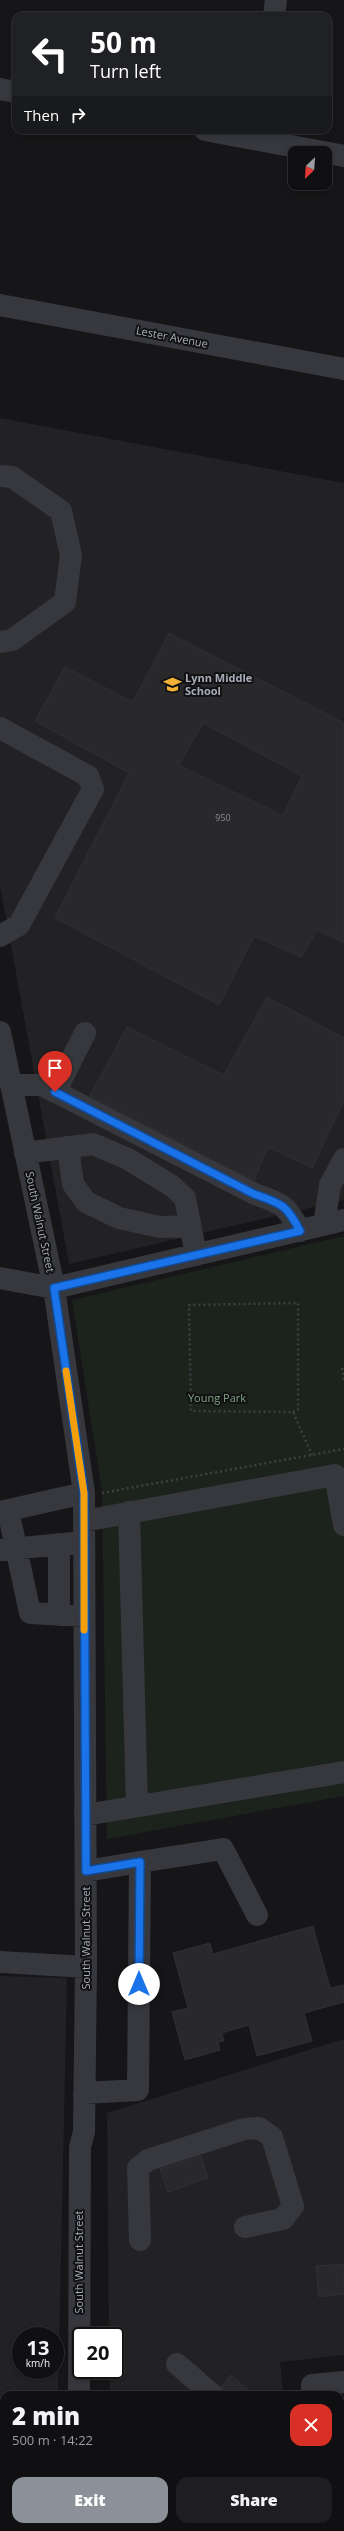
<!DOCTYPE html>
<html lang="en">
<head>
<meta charset="utf-8">
<style>
	body { margin:0; font-family:"Open Sans",sans-serif; background:#1e1e20; color:#f1f3f6; height:100vh; display:flex; flex-direction:column; font-size:15px; white-space:nowrap }
	* { box-sizing:border-box; margin:0 }
	p { font-size:13px; color:#9c9d9f }
	.icon { flex:none; width:22px; height:22px; fill:none; stroke:currentColor; stroke-width:2; stroke-linecap:round; stroke-linejoin:round }
	.map { position:relative; flex:1; overflow:hidden }
	.sheet { position:absolute; left:0px; top:2391px; width:344px; height:140px; display:flex; flex-direction:column; background:#101012; border-radius:12px 12px 0 0; box-shadow:0 2px 6px #0003,0 0 0 1px #303032 }
	.sheet>* { flex:none }
	.guide { position:absolute; left:12px; top:12px; width:320px; height:122px; border-radius:12px; box-shadow:0 2px 6px #0003,0 0 0 1px #303032; background:#202124; color:#fff; overflow:hidden }
	.needle { width:26px; rotate:205deg }
	.controls { position:absolute; left:288px; top:146px; display:grid; gap:8px }
	.controls a { display:grid; place-items:center; width:44px; height:44px; border-radius:8px; background:#101012; box-shadow:0 2px 6px #0003,0 0 0 1px #303032; font-size:20px }
	.speed { position:absolute; left:12px; top:2327px; display:flex; gap:8px; font-size:20px; font-weight:700; text-align:center }
	.speed>* { display:grid; place-content:center; width:52px; height:52px; border-radius:50%; background:#101012; box-shadow:0 2px 6px #0003,0 0 0 1px #303032; line-height:1 }
	.speed small { font-size:10px; font-weight:400 }
	.speed .limit { border:2px solid #111; border-radius:6px; background:#fff; color:#111 }
	.pin { position:absolute; display:grid; place-items:center; width:34px; height:34px; color:#fff; margin:-41px -17px; border-radius:50% 50% 50% 0; rotate:-45deg; box-shadow:0 0 4px #0007 }
	.pin .icon { rotate:45deg }
	.me { position:absolute; width:44px; margin:-22px; rotate:0deg; stroke-linejoin:round; filter:drop-shadow(0 0 3px #0008) }
	.turn { display:flex; align-items:center; gap:14px; height:84px; padding:0 12px; font-size:18px }
	.turn .icon { width:52px; height:52px; stroke-width:2.5 }
	.turn b { display:block; font-size:28px; line-height:34px }
	.then { display:flex; align-items:center; height:38px; padding:0 12px; background:#0003; gap:8px; font-size:15px }
	.round { display:grid; place-items:center; flex:none; width:42px; height:42px; border-radius:12px; background:#1e1e20 }
	.headline { display:flex; align-items:center; justify-content:space-between; height:68px; padding:0 12px }
	h1 { font-size:24px; font-weight:800; line-height:30px }
	.action { display:flex; gap:8px; margin-top:auto; padding:8px 12px }
	.action a { flex:1; height:46px; border-radius:12px; background:#8c9099; color:#fff; font-size:16px; font-weight:800; line-height:46px; text-align:center }
	.action a+a { background:#1e1e20; color:#f1f3f6 }
	.map>svg:first-child { display:block }
</style>
</head>
<body>
<div class="map">
<svg width="344" height="2531" viewBox="0 0 344 2531">
	<rect width="100%" height="100%" fill="#161618"/>
	<path fill="#222225" fill-rule="evenodd" d="M0,418l344,65v717l-275,64 -69,-379z
		M0,1976l67,2 -9,417h-54v132h52v4h-56zM21,2336h34v34h-34z
		M344,2039v316l-64,7 3,33h-173v-25h5v-34h-6l-2,-223z
		M113,2527h133l-40,4h-93z"/>
	<path fill="#1c231d" d="M344,1236v560l-237,43 -5,-348 -30,-191z"/>
	<path fill="#29292c" stroke="#303034" fill-rule="evenodd" d="M169,633l175,90v220l-27,-13 -16,27 -47,-21 -35,69 -164,-87 74,-145 -94,-52 30,-54 68,35zM203,723l99,53 -19,40 -104,-51z
		M267,997l77,41v63l-32,67 -44,-21 -14,33 -164,-84 37,-69 97,48z
		M313,1926l17,62 14,-3v17l-40,11 8,28 -55,15 -8,-31 -27,8 2,8 -6,1 2,8 -35,10 -13,-48 16,-4 -15,-55 37,-10 3,11z
		M201,2156l7,22 -40,14 -8,-23z
		M344,2264v30l-25,3 -3,-31z
		M231,2375l23,20h-29l-3,-9z"/>
	<g fill="none" stroke-linecap="round" stroke-linejoin="round">
		<path stroke="#3d3f44" stroke-width="2.5" stroke-dasharray="2 3" stroke-linecap="butt" d="M342,1368l2,12
			M293,1412l5,-2v-107l-109,2 2,106 102,1 19,43
			M102,1493l242,-44"/>
		<path stroke="#37383d" stroke-width="22" d="M274,16l2,-16
			M0,89l16,3
			M205,130l139,26
			M0,305l344,64
			M0,476l12,1 49,34 10,44 -6,47 -53,38 -12,2
			M0,728l88,48 5,13 -74,136 -19,11
			M0,1032l54,256 30,205 2,474 -2,165 -4,15 -1,248
			M11,1085h31l213,109c27,10 31,10 45,37
			M55,1092l30,-59
			M68,1147l5,37 13,18 33,16 41,9 30,-1
			M25,1153l68,-9 35,15 44,27 13,12 11,57
			M324,1225l6,-40 14,-26
			M0,1278l54,10 290,-68
			M8,1510l22,103 54,3
			M0,1512l84,-19
			M129,1512l8,294
			M84,1521l251,-46 9,50
			M59,1544v71
			M0,1550l84,-8
			M85,1815l259,-43
			M86,1871l54,-9
			M0,1962l86,5
			M84,2093l54,-3 2,-228 83,-13 34,66
			M140,2240l-2,-72 10,-8 96,-31 15,-1 13,9 21,69 -10,13 -38,8
			M177,2364l36,31
			M312,2395v-10l32,-3
			M340,2494h4
			M0,2496l4,1
			M82,2527v4
			M10,2531v-4"/>
	</g>
	<g fill="none" stroke-linecap="round" stroke-linejoin="round">
		<defs>
			<path id="route" d="M55,1092l199,102c28,10 32,10 46,37l-246,57 30,205 2,378 54,-9 -1,122"/>
		</defs>
		<use href="#route" stroke="#114b97" stroke-width="10"/>
		<use href="#route" stroke="#1a73e8" stroke-width="7"/>
		<path stroke="#f59e0b" stroke-width="7" d="M66,1371l18,122v137"/>
	</g>
	<defs>
		<symbol id="school-bare" viewBox="-9 -9 18 18"><path d="M0-5L7-2L0 1L-7-2ZM-4 1L0 2.5L4 1V4Q0 6-4 4Z" fill="#f2b134" stroke="#111113" stroke-width="2.5" paint-order="stroke"/></symbol>
	</defs>
	<g fill-rule="evenodd">
		<use href="#school-bare" x="160" y="672" width="25" height="25"/>
	</g>
	<g text-anchor="middle" stroke-width="4" stroke-linejoin="round" paint-order="stroke">
		<g font-size="9" fill="#888b94">
			<text x="223" y="821">950</text>
		</g>
		<g font-size="11" fill="#a8adb8" stroke="#111113">
			<text transform="translate(172 337) rotate(11)" y="4">Lester Avenue</text>
			<text transform="translate(40 1222) rotate(78)" y="4">South Walnut Street</text>
			<text transform="translate(86 1938) rotate(-90)" y="4">South Walnut Street</text>
			<text transform="translate(79 2262) rotate(-90)" y="4">South Walnut Street</text>
		</g>
		<g font-size="11" font-weight="bold" fill="#a8adb8" stroke="#111113" text-anchor="start">
			<text x="185" y="682">Lynn Middle<tspan x="185" dy="13">School</tspan></text>
		</g>
		<g font-size="11" fill="#7fa381" stroke="#111113">
			<text x="217" y="1402">Young Park</text>
		</g>
	</g>
</svg>
<div class="controls">
<a><svg class="needle" viewBox="-14 -14 28 28"><path d="M0-13l5 13h-10z" fill="#e53935"/><path d="M0 13l5-13h-10z" fill="#9c9d9f"/></svg></a>
</div>
<div class="speed"><div>13<small>km/h</small></div><div class="limit">20</div></div>
<div class="pin" style="left:55px;top:1092px;background:#d93025"><svg class="icon" aria-label="arrive" viewBox="0 0 24 24"><path d="M6 21V4h12l-3 4 3 4H6"/></svg></div>
<svg class="me" style="left:139px;top:1984px" viewBox="-20 -20 40 40"><circle r="19" fill="#fff"/><path d="M0-13L10 11 0 6-10 11z" fill="#1a73e8"/></svg>
<div class="guide">
<div class="turn"><svg class="icon" aria-label="left" viewBox="0 0 24 24"><path d="M17 20v-9H6M10 6l-5 5 5 5"/></svg><div><b>50 m</b>Turn left</div></div>
<div class="then">Then<svg class="icon" aria-label="right" viewBox="0 0 24 24"><path d="M7 20v-9h11M14 6l5 5-5 5"/></svg></div>
</div>
<section class="sheet">
<div class="headline"><div><h1>2 min</h1><p>500 m · 14:22</p></div><a class="round" style="background:#d93025;color:#fff"><svg class="icon" aria-label="close" viewBox="0 0 24 24"><path d="M6 6l12 12M18 6L6 18"/></svg></a></div>
<div class="action"><a>Exit</a><a>Share</a></div>
</section>
</div>
</body>
</html>
